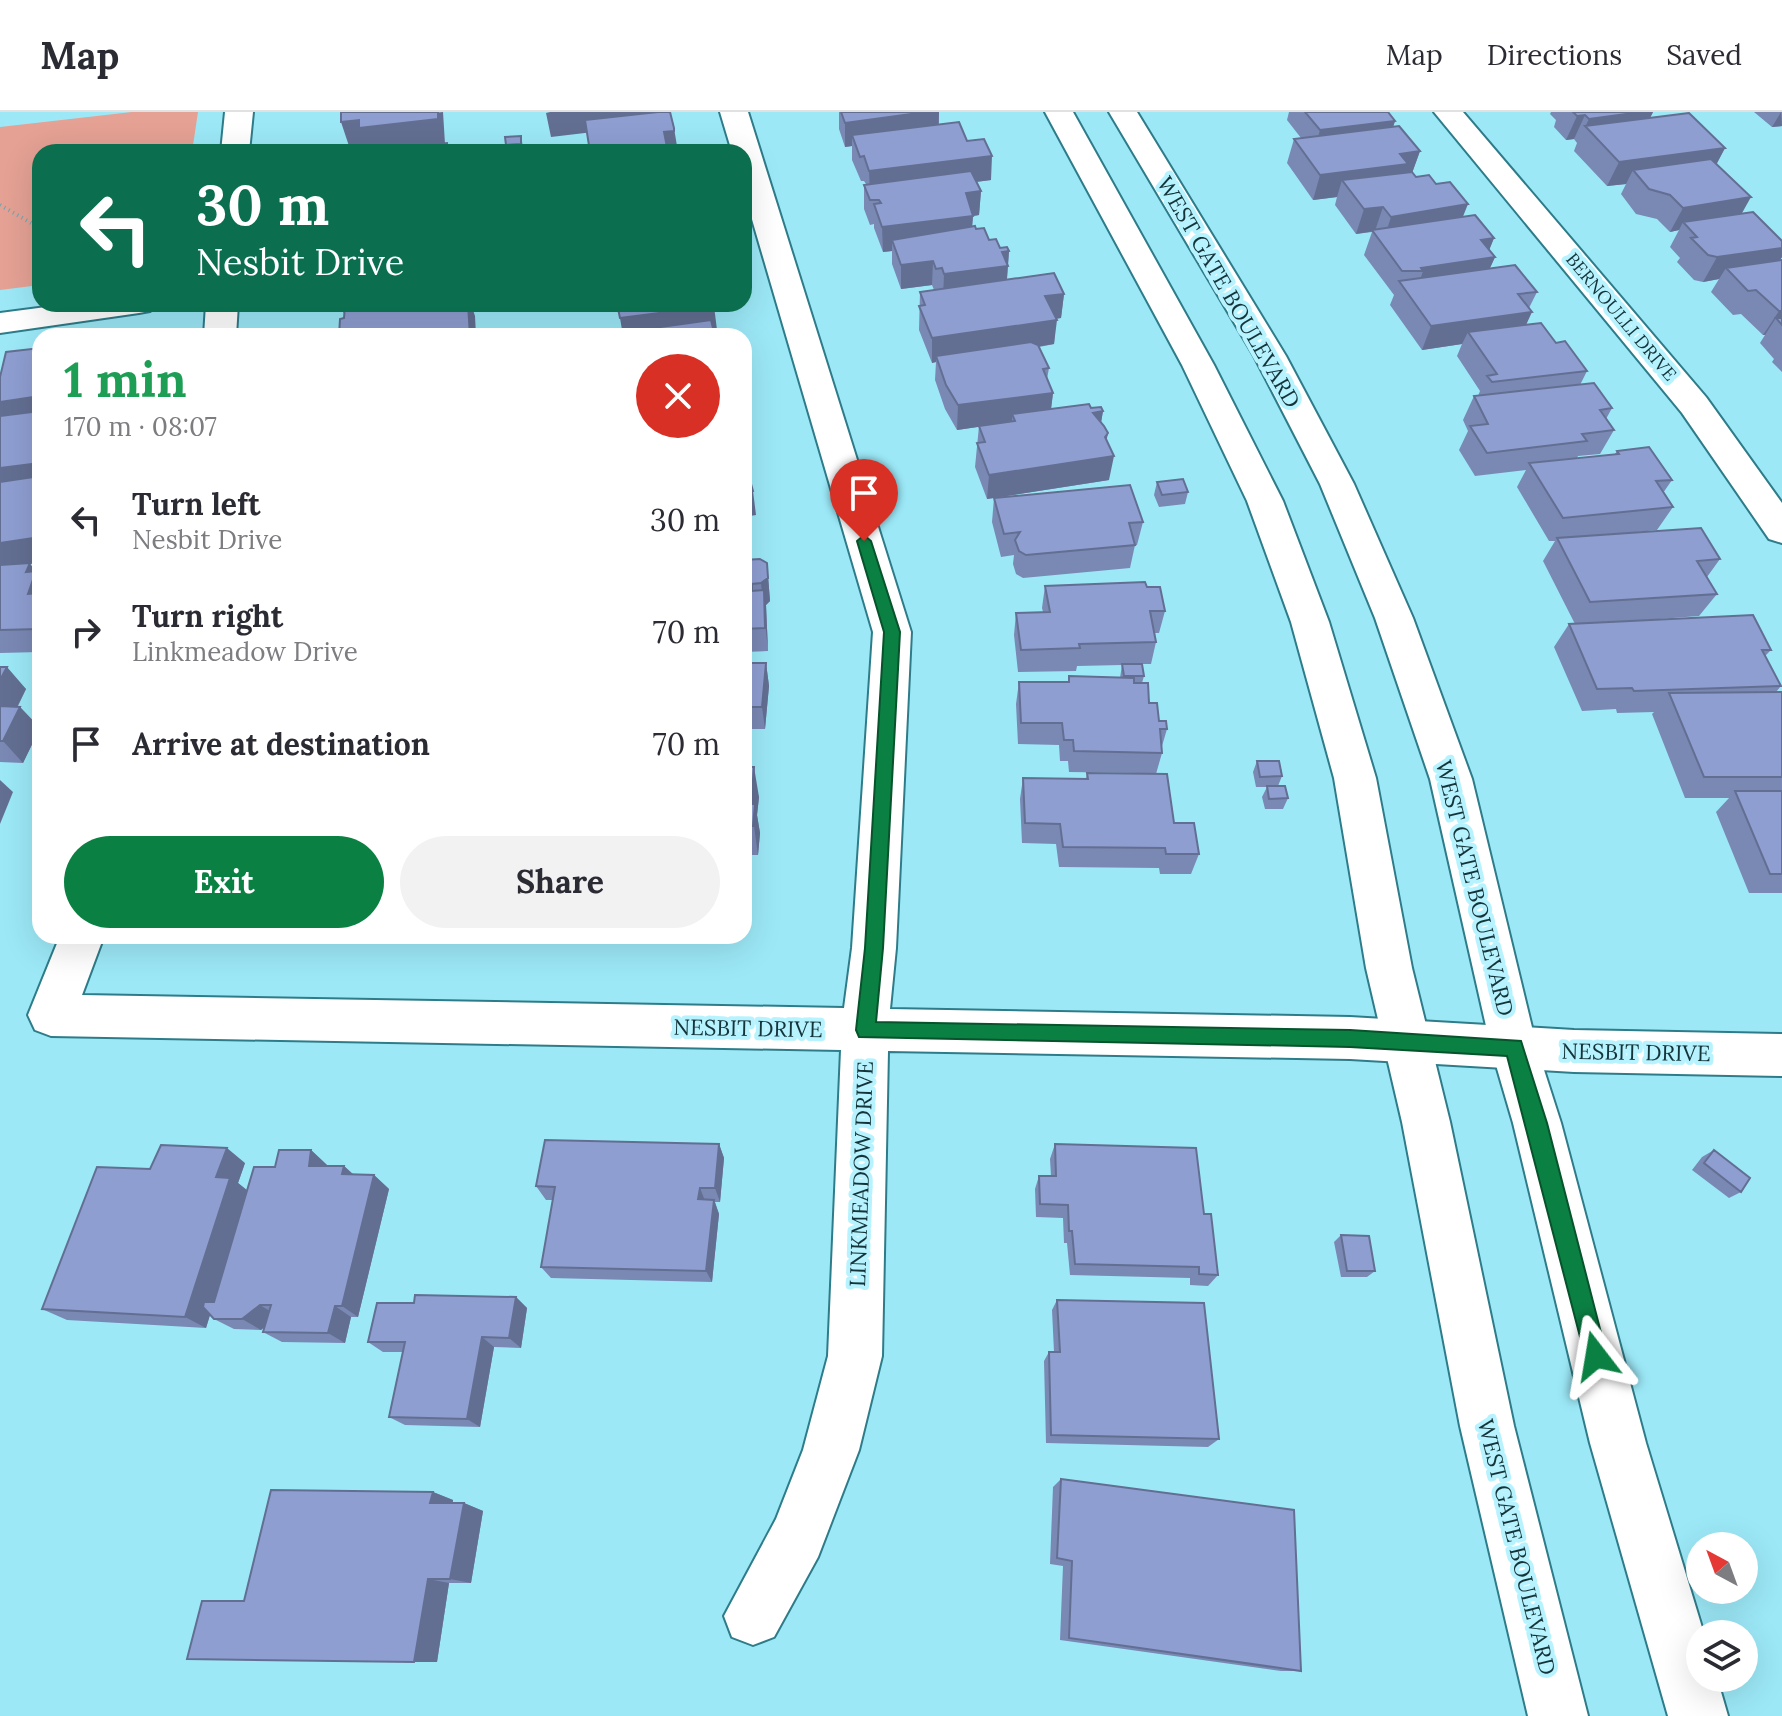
<!DOCTYPE html>
<html lang="en">
<head>
<meta charset="utf-8">
<style>
	body { margin:0; font-family:Lora,serif; background:#f2f2f3; color:#2b2b33; height:100vh; display:flex; flex-direction:column; font-size:30px; white-space:nowrap }
	* { box-sizing:border-box; margin:0 }
	p { font-size:26px; color:#7c7c81 }
	.icon { flex:none; width:44px; height:44px; fill:none; stroke:currentColor; stroke-width:2; stroke-linecap:round; stroke-linejoin:round }
	.map { position:relative; flex:1; overflow:hidden }
	.details { position:absolute; left:32px; top:216px; width:720px; height:616px; display:flex; flex-direction:column; background:#fff; border-radius:24px; box-shadow:0 8px 32px #0002 }
	.details>* { flex:none }
	.guide { position:absolute; left:32px; top:32px; width:720px; height:168px; border-radius:24px; box-shadow:0 8px 32px #0002; background:#0b6e4f; color:#fff; overflow:hidden }
	.needle { width:52px; rotate:319deg }
	.tools { position:absolute; left:1686px; top:1420px; display:grid; gap:16px }
	.tools a { display:grid; place-items:center; width:72px; height:72px; border-radius:50%; background:#fff; box-shadow:0 8px 32px #0002; font-size:40px }
	.pin { position:absolute; display:grid; place-items:center; width:68px; height:68px; color:#fff; margin:-82px -34px; border-radius:50% 50% 50% 0; rotate:-45deg; box-shadow:0 0 8px #0007 }
	.pin .icon { rotate:45deg }
	.me { position:absolute; width:88px; margin:-44px; rotate:346deg; stroke-linejoin:round; filter:drop-shadow(0 0 6px #0008) }
	.turn { display:flex; align-items:center; gap:28px; height:168px; padding:0 32px; font-size:36px }
	.turn .icon { width:104px; height:104px; stroke-width:2.5 }
	.turn b { display:block; font-size:56px; line-height:68px }
	.round { display:grid; place-items:center; flex:none; width:84px; height:84px; border-radius:42px; background:#f2f2f3 }
	.summary { display:flex; align-items:center; justify-content:space-between; height:136px; padding:0 32px }
	h1 { font-size:48px; font-weight:700; line-height:60px; color:#1e9e55 }
	.action { display:flex; gap:16px; margin-top:auto; padding:16px 32px }
	.action a { flex:1; height:92px; border-radius:48px; background:#0b8043; color:#fff; font-size:32px; font-weight:700; line-height:92px; text-align:center }
	.action a+a { background:#f2f2f3; color:#2b2b33 }
	ul { padding:0; list-style:none }
	li { display:flex; align-items:center; gap:24px; height:112px; padding:0 32px }
	li div { flex:1 }
	li b { display:block; font-size:30px }
	li em { font-style:normal }
	header { display:flex; align-items:center; gap:48px; box-sizing:border-box; height:112px; padding:0 40px; background:#fff; border-bottom:2px solid #e1e1e2 }
	header strong { font-size:38px }
	nav { display:flex; gap:44px; margin-inline-start:auto; font-size:28px }
	.map>svg:first-child { display:block }
</style>
</head>
<body>
<header>
<strong>Map</strong>
<nav><a>Map</a><a>Directions</a><a>Saved</a></nav>
</header>
<div class="map">
<svg width="1782" height="1604" viewBox="0 0 1782 1604">
	<rect width="100%" height="100%" fill="#9ce8f7"/>
	<path fill="#e4a194" d="M132,0h66l-6,40h-152v133l-40,5v-163z"/>
	<g fill="none" stroke-linecap="round" stroke-linejoin="round">
		<defs>
			<path id="minor" d="M225,0h28l-4,40h-28z
				M720,0h28l163,520 -15,316 -6,61 460,8 224,13 208,4v42l-208,-4 -224,-13 -462,-8 -6,305 -23,94 -41,107 -44,80 -21,8 -21,-8 -8,-21 52,-97 27,-69 25,-94 13,-306 -790,-14 -16,-6 -7,-15 32,-79h44l-22,59 762,13 8,-60 21,-316 -129,-440v-40h-12z
				M1434,0h29l243,285 76,106v40l-13,-4 -87,-126z
				M69,192h86l-5,7 -11,2 -139,20v-20z
				M206,192h32l-2,32h-32z"/>
			<path id="secondary" d="M1045,0h28l141,253 69,136 46,121 47,156 36,190 38,154 64,304 74,290h-60l-68,-290 -58,-304 -36,-154 -32,-190 -43,-156 -44,-121 -65,-136z
				M1109,0h28l149,244 68,128 59,134 59,161 65,269 24,75 85,320 58,191h-4v44h17l11,38h-60l-78,-273 -77,-320 -22,-75 -61,-269 -55,-161 -55,-134 -66,-128z"/>
		</defs>
		<use href="#minor" stroke="#2e7c89" stroke-width="4"/>
		<use href="#secondary" stroke="#2e7c89" stroke-width="4"/>
		<path stroke="#6aa6b2" stroke-width="4" stroke-dasharray="1 4" stroke-linecap="butt" d="M0,93l40,23"/>
		<use href="#minor" fill="#fff" fill-rule="evenodd"/>
		<use href="#secondary" fill="#fff" fill-rule="evenodd"/>
	</g>
	<path fill="#7a88b4" d="M839,0h100v13l28,16 24,39 -15,2 5,9 -2,24 -6,1 -1,11 28,21 9,3 -2,29 57,14 -3,24 -5,1 -2,25 -15,3 10,21 -2,11 6,14 -2,16 40,-1 12,3 -2,11 7,11 -2,7 3,40 -122,19 -12,-32 4,-41h5l-27,4 -12,-21 -10,-29 1,-18 -4,1 -13,-33 1,-38 14,-2 -2,-5 -31,4 -9,-25v-13l-9,1 -9,-24v-4l-4,1 -6,-16v-24l2,-1 -2,-3h-3l-9,-21v-14l-7,1 -6,-18z
		M1289,0h99l7,9 -2,6 27,24 -8,22 4,4 47,40 31,21 -5,12 6,7 -5,11 47,24 -8,16 -3,17 30,18 31,28 -7,14 32,23 -6,11 8,11 -14,24 -22,2 -1,2 38,-4 2,-3 55,29 -9,13 10,14 -16,23 -20,2 83,27 -13,18 10,17 -18,22 -67,5 139,29 -6,6 16,30 -5,6h6v201h-33l-33,-81 13,-14h-44l-33,-84 2,-2 -37,1 -1,-4 -34,2 -28,-64 15,-23h6l-32,-63 12,-20h-6l-32,-54 9,-17 -51,6 -16,-26 9,-19 -5,-11 11,-24h4l2,-5 -23,-35 5,-12 -40,6 -32,-45 4,-10 -30,-40 8,-23 -16,2 -21,-29 2,-8 -24,3 -26,-37 7,-24 7,-1 -14,-18z
		M1551,0h102l-3,6 75,30 -9,16 26,50 40,34v9l-2,3h2v112l-10,-10 2,-3 -14,-16 5,-8h-2l-22,-21 -8,1 -22,-23 8,-13 -16,3 -9,-2 -17,-18 3,-4 -10,-11 9,-17 -9,2 -13,-13 -21,-5 -15,-20 5,-10 -19,2 -33,-35 3,-8 -3,-4 -8,1 -12,-13 2,-7 -6,-6z
		M1754,0h28v14l-10,1z
		M521,24l3,16h-16l-2,-7z
		M40,236v214l-10,2 10,12v76l-40,1v-276z
		M1157,370l31,10 -3,12 -26,3 -5,-12z
		M994,386l149,24 -6,23h-2l-5,23 -107,10 -7,-4 -3,-10 1,-9 -13,2 -9,-35z
		M744,448l23,3 3,38 -4,4 2,46 -24,1z
		M1045,474l102,1 18,24 -6,22h-4l1,9 -5,22h-9l2,12 -2,7 7,20 10,18 8,8 -5,17v7l-6,21 18,49 25,31 -8,20h-31l-1,-6 -100,-1 -3,-23 -34,-1 -2,-44 3,-21 63,1 1,-6h51l-69,-1 -1,-11h-8l-1,-16 -41,-1 -2,-40 3,-22h49l1,-6 51,2 2,-13 -45,1 -1,5 -58,1 -4,-37 2,-22 27,-1 -1,-4z
		M744,547l1,4h21l3,23 -4,43h-14l-4,29h-3z
		M0,555l26,22 -8,17 2,1 20,21 -17,35 -23,-1z
		M1257,649l25,15 -4,10 10,12 -5,11h-18l-3,-12 5,-10h-11l-3,-15z
		M744,655l15,30 -2,18 3,18 -2,22h-12l-2,16z
		M719,1032l5,14 -4,44h-5l4,12 -7,68 -161,-4 -10,-11 12,-67h-7l-10,-14z
		M1055,1032l149,70 14,61 -10,11 -18,-1v-7l-120,-3 -3,-32h-3l-1,-25 -27,-1 -1,-28 4,-13h12l-1,-17z
		M311,1038l16,15v1h17l9,8 21,1 15,14 -31,128h-7l-6,26 -63,-1 -19,-10 2,-6 -4,4 -27,-1 -20,-10 -4,-5 -4,14 -139,-8 -25,-11 108,-140 95,-6 -7,20 9,7 28,-23z
		M1714,1038l27,42 -12,6 -37,-28 10,-13z
		M1341,1123l34,36 -8,6h-26l-7,-35z
		M516,1185l11,11 -6,40 -27,-1 -14,80 -75,-2 -16,-8 14,-65h-20l-15,-10z
		M1057,1188l162,139 -11,8 -162,-4 -2,-82 5,-9h5l-2,-42z
		M1061,1367l240,192h-20l-221,-31 3,-74 -13,-2 3,-77z
		M433,1380l20,8v3h11l19,8 -12,72h-22l-12,79 -250,-3 57,-58z"/>
	<path fill="#636f92" d="M443,0l2,32 -78,8 -3,-8 -15,2 -8,-24z
		M550,0h110l1,12 -110,13 -5,-24z
		M926,0h13l-1,22 -86,1v11l-7,1v-24z
		M1641,0h12l-11,22 -57,-7 4,-8z
		M1781,0l1,14 -10,1z
		M1585,3l-11,24 -8,1 11,-24z
		M1395,9l-8,24 -74,10 7,-25z
		M674,16l4,24h-56l42,-20z
		M1725,36l-13,25 -79,-3 -7,14 -19,2 12,-24z
		M1420,39l-9,25 -69,4 -5,17 -24,3 7,-25 80,-21z
		M992,44l-1,24 -121,15 -1,-24z
		M981,79l-2,24 -6,1 -2,24h-79v11l-9,1 -1,-25 84,-34z
		M1751,85l-14,25h-54l-4,8 -9,2 13,-24z
		M1468,92l-10,25 -75,13 8,-25z
		M1383,95l-8,24 -19,3 8,-25z
		M1494,126l-8,20 9,-1 -11,24 -68,11 7,-21 -2,-3 60,-28z
		M1782,136v9l-9,14 -47,-3 -7,11 -16,3 14,-25z
		M1009,139l-3,39 -63,8 1,-24 58,-22z
		M933,149l-1,24 -31,4v-24z
		M1064,182l-3,24 -19,2 3,-24z
		M340,192h83l-78,12z
		M468,192h3l4,12 1,20h-6z
		M714,194l3,24 -48,6h-46l-3,-18z
		M1779,199h3v14l-6,-7 -11,17h-2z
		M1532,200l-11,24 -53,-4 -6,12 -40,6 9,-24z
		M1057,208l-3,24 -116,18 -2,-6v6l-4,1v-25z
		M1053,281l-3,24 -38,-3v8l-55,8 1,-25z
		M40,284v26l-40,10v-30z
		M1103,299l-4,24 -6,-22z
		M1108,321l-5,25 11,-2 -5,24 -122,19 2,-24 116,-38z
		M40,351v26l-40,5v-26z
		M753,379l3,24 -12,2v-24z
		M40,425v25l-10,2 10,12v33l-40,-40v-26z
		M767,451l3,38 -4,4 2,46 -7,-68z
		M766,551l3,23 -4,43 -3,-22z
		M7,555l19,22 -19,38 -7,-7v-40z
		M20,595l20,21 -17,35 -20,-22z
		M748,595l3,22 -4,29 -3,-21z
		M754,655l5,30 -2,18 3,18 -2,22 -7,-51z
		M0,668l13,12 -13,32z
		M744,732l2,11 -2,16z
		M719,1032l5,14 -4,44 -5,-14z
		M227,1036l18,15 -7,20 11,9 -43,136 -21,-11 31,-140z
		M311,1038l16,15 -1,15 -17,-14z
		M344,1054l15,14 -17,-6z
		M374,1063l15,14 -31,128 -16,-11z
		M700,1076l5,13 -7,-2z
		M714,1088l5,14 -7,68 -6,-11z
		M516,1185l11,11 -6,40 -12,-10z
		M260,1193l18,11 -17,14 -19,-11z
		M335,1194l16,11 -6,26 -17,-10z
		M482,1225l12,10 -14,80 -13,-8z
		M433,1380l20,8 -2,10 -21,-7z
		M464,1391l19,8 -12,72 -21,-4z
		M428,1467l21,4 -12,79h-23z"/>
	<path fill="#8e9ed1" stroke="#636f92" stroke-width="2" d="M341,0h97v7l-79,9v-8l-18,2z
		M658,0h12l4,16v3l-10,1 3,15 -45,5h-32l-5,-32z
		M841,0h85l-81,11z
		M1305,0h83l7,9 -75,9z
		M1573,0h68l-52,7 -4,-4 -8,1z
		M1689,1l36,35 -106,14 -34,-36z
		M959,10l8,19 17,-2 8,17 -123,15 -5,-15 -4,1 -8,-22z
		M1399,14l21,25 -20,3 8,10 -88,11 -26,-36z
		M521,24v8l-15,1 -1,-8z
		M447,31l1,9h-87v-1z
		M1711,47l40,38 -68,11 -13,-13 -21,-6 -16,-19z
		M971,59l10,20 -15,2 7,23 -91,11 -8,-23 7,-1 -2,-3h-9l-6,-15z
		M1412,60l4,5 13,-2 7,9 14,-2 18,22 -77,13 -8,-10 -19,2 -22,-29z
		M1753,100l29,29v7l-65,9 -9,-2 -17,-17 6,-1 -14,-15z
		M1475,103l19,23 -13,2 14,17 -74,11 2,3h-21l-30,-41z
		M975,114l1,3 8,-1 5,12 7,-1 4,9 7,-1 2,4 -7,1 6,14 -64,8 -2,-6 -6,1 -3,-8 -32,4 -9,-25z
		M1782,148v51h-3l-23,-21 -8,1 -22,-23z
		M1515,153l22,27 -19,2 14,18 -101,14 -32,-45z
		M1054,161l10,21 -19,2 12,24 -125,18 -13,-32 6,-1 -5,-13z
		M364,192h104l2,32h-131l1,-17 4,-1 1,-12z
		M617,192h96l1,2 -94,12z
		M1776,206h6v7z
		M711,208l4,16h-119z
		M1541,211l15,20 9,-2 22,30 -95,11 -5,-6 10,-2 -29,-42z
		M1031,230l7,3 11,23 -6,1 10,24 -95,12 -12,-20 -10,-29z
		M40,236v48l-40,6v-25l6,-25z
		M1594,271l18,25 -12,2 14,20 -32,4 5,7 -100,12 -17,-27 18,-2 -14,-28z
		M1089,292l2,4 10,-1 2,4 -10,2 11,13 4,7 -3,4 9,19 -125,19 -12,-32 8,-1 -6,-16 36,-5 -3,-7z
		M40,299v52l-40,5v-52z
		M1649,335l23,33 -16,1 17,26 -110,11 -34,-55 90,-9 -2,-3z
		M744,351h1l8,28 -9,2z
		M40,364v61l-40,6v-61z
		M1183,367l5,13 -26,3 -5,-13z
		M1130,373l13,37 -14,1 6,22 -109,10 -7,-4 -4,-11 5,-8 -16,2 -10,-36z
		M1701,416l19,31 -23,2 20,33 -127,8 -33,-64z
		M760,447l7,4 1,15 -7,5 -9,1v7l12,-1 1,38 -21,1v-69z
		M30,451l-4,9 10,-1 -8,23 12,-1v36l-40,1v-65z
		M1145,470l2,5h13l5,24h-15l6,31 -77,2 1,4 -59,2 -5,-37 34,-1 -5,-26z
		M1753,503l18,35h-9l19,36 -147,5 -2,-3 -35,1 -28,-65z
		M744,547v4h22l-4,44h-14l-4,30z
		M1122,552h20l2,12h-20z
		M0,555h7l-7,13z
		M1069,564l65,2v5h14l1,20h8l2,18h7l1,8h-7l2,24 -88,-2 -1,-11h-9l-2,-17h-41l-2,-41h50z
		M1782,580v85h-78l-35,-84z
		M0,594l20,1 -17,34h-3z
		M1257,649h22l3,15 -22,1z
		M744,655h10l-3,37h4l-2,22h-9z
		M1087,661l80,1 7,49h20l5,31h-33l-1,-6 -102,-1 -3,-23 -35,-1 -2,-45 65,1z
		M1267,674h18l3,12 -19,1z
		M1735,679h47v83h-12z
		M545,1028l174,4 -4,44h-15l-2,11 16,1 -8,71 -165,-4 14,-80 -19,-1z
		M1055,1032l141,4 8,66h7l7,61 -19,-1v-7l-124,-3 -3,-33h-3l-1,-26 -28,-1 -1,-28h17z
		M161,1033l66,3 -11,29 14,1 -45,139 -143,-8 55,-142 53,2z
		M279,1038h32l-2,16h35l-2,8 32,1 -32,131h-7l-7,27 -65,-1 8,-27h-11l-18,14h-28l-11,-12 1,-5h10l40,-135h21z
		M1714,1038l36,28 -9,14 -37,-29z
		M1341,1123l28,1 6,35h-28z
		M415,1183l101,2 -7,41 -27,-1 -15,82 -78,-2 16,-75h-37l9,-39h37z
		M1057,1188l147,3 15,136 -168,-4 -2,-83h11z
		M1061,1367l233,31 7,161 -232,-33 3,-77 -15,-3z
		M271,1378l162,2 -3,11h34l-14,76h-22l-14,83 -227,-3 15,-58h42z"/>
	<path fill="#0b8043" stroke="#07532c" stroke-width="2" d="M864,423l7,6 29,91 -17,316 -7,74 474,8 171,11 26,82 60,233 -4,7 -7,4 -8,-4 -3,-7 -78,-300 -157,-9 -491,-10 -3,-7 9,-82 19,-316 -27,-91z"/>
	<g text-anchor="middle" stroke-width="8" stroke-linejoin="round" paint-order="stroke">
		<g font-size="18" fill="#14343a" stroke="#b7f3fe">
			<text transform="translate(1621 205) rotate(50)" y="6">BERNOULLI DRIVE</text>
		</g>
		<g font-size="22" fill="#14343a" stroke="#b7f3fe">
			<text transform="translate(1229 180) rotate(60)" y="8">WEST GATE BOULEVARD</text>
			<text transform="translate(1475 776) rotate(76)" y="8">WEST GATE BOULEVARD</text>
			<text transform="translate(748 916) rotate(1)" y="8">NESBIT DRIVE</text>
			<text transform="translate(1636 940) rotate(1)" y="8">NESBIT DRIVE</text>
			<text transform="translate(861 1062) rotate(-88)" y="8">LINKMEADOW DRIVE</text>
			<text transform="translate(1517 1435) rotate(76)" y="8">WEST GATE BOULEVARD</text>
		</g>
	</g>
</svg>
<div class="tools">
<a><svg class="needle" viewBox="-14 -14 28 28"><path d="M0-13l5 13h-10z" fill="#e53935"/><path d="M0 13l5-13h-10z" fill="#7c7c81"/></svg></a>
<a><svg class="icon" aria-label="layers" viewBox="0 0 24 24"><path d="M12 4l9 5-9 5-9-5zM3 14l9 5 9-5"/></svg></a>
</div>
<div class="pin" style="left:864px;top:429px;background:#d93025"><svg class="icon" aria-label="arrive" viewBox="0 0 24 24"><path d="M6 21V4h12l-3 4 3 4H6"/></svg></div>
<svg class="me" style="left:1596px;top:1244px" viewBox="-20 -20 40 40"><path d="M0-17L14 15 0 8-14 15z" fill="#0b8043" stroke="#fff" stroke-width="4"/></svg>
<div class="guide">
<div class="turn"><svg class="icon" aria-label="left" viewBox="0 0 24 24"><path d="M17 20v-9H6M10 6l-5 5 5 5"/></svg><div><b>30 m</b>Nesbit Drive</div></div>
</div>
<section class="details">
<div class="summary"><div><h1>1 min</h1><p>170 m · 08:07</p></div><a class="round" style="background:#d93025;color:#fff"><svg class="icon" aria-label="close" viewBox="0 0 24 24"><path d="M6 6l12 12M18 6L6 18"/></svg></a></div>
<ul>
<li><svg class="icon" aria-label="left" viewBox="0 0 24 24"><path d="M17 20v-9H6M10 6l-5 5 5 5"/></svg><div><b>Turn left</b><p>Nesbit Drive</p></div><em>30 m</em></li>
<li><svg class="icon" aria-label="right" viewBox="0 0 24 24"><path d="M7 20v-9h11M14 6l5 5-5 5"/></svg><div><b>Turn right</b><p>Linkmeadow Drive</p></div><em>70 m</em></li>
<li><svg class="icon" aria-label="arrive" viewBox="0 0 24 24"><path d="M6 21V4h12l-3 4 3 4H6"/></svg><div><b>Arrive at destination</b></div><em>70 m</em></li>
</ul>
<div class="action"><a>Exit</a><a>Share</a></div>
</section>
</div>
</body>
</html>
